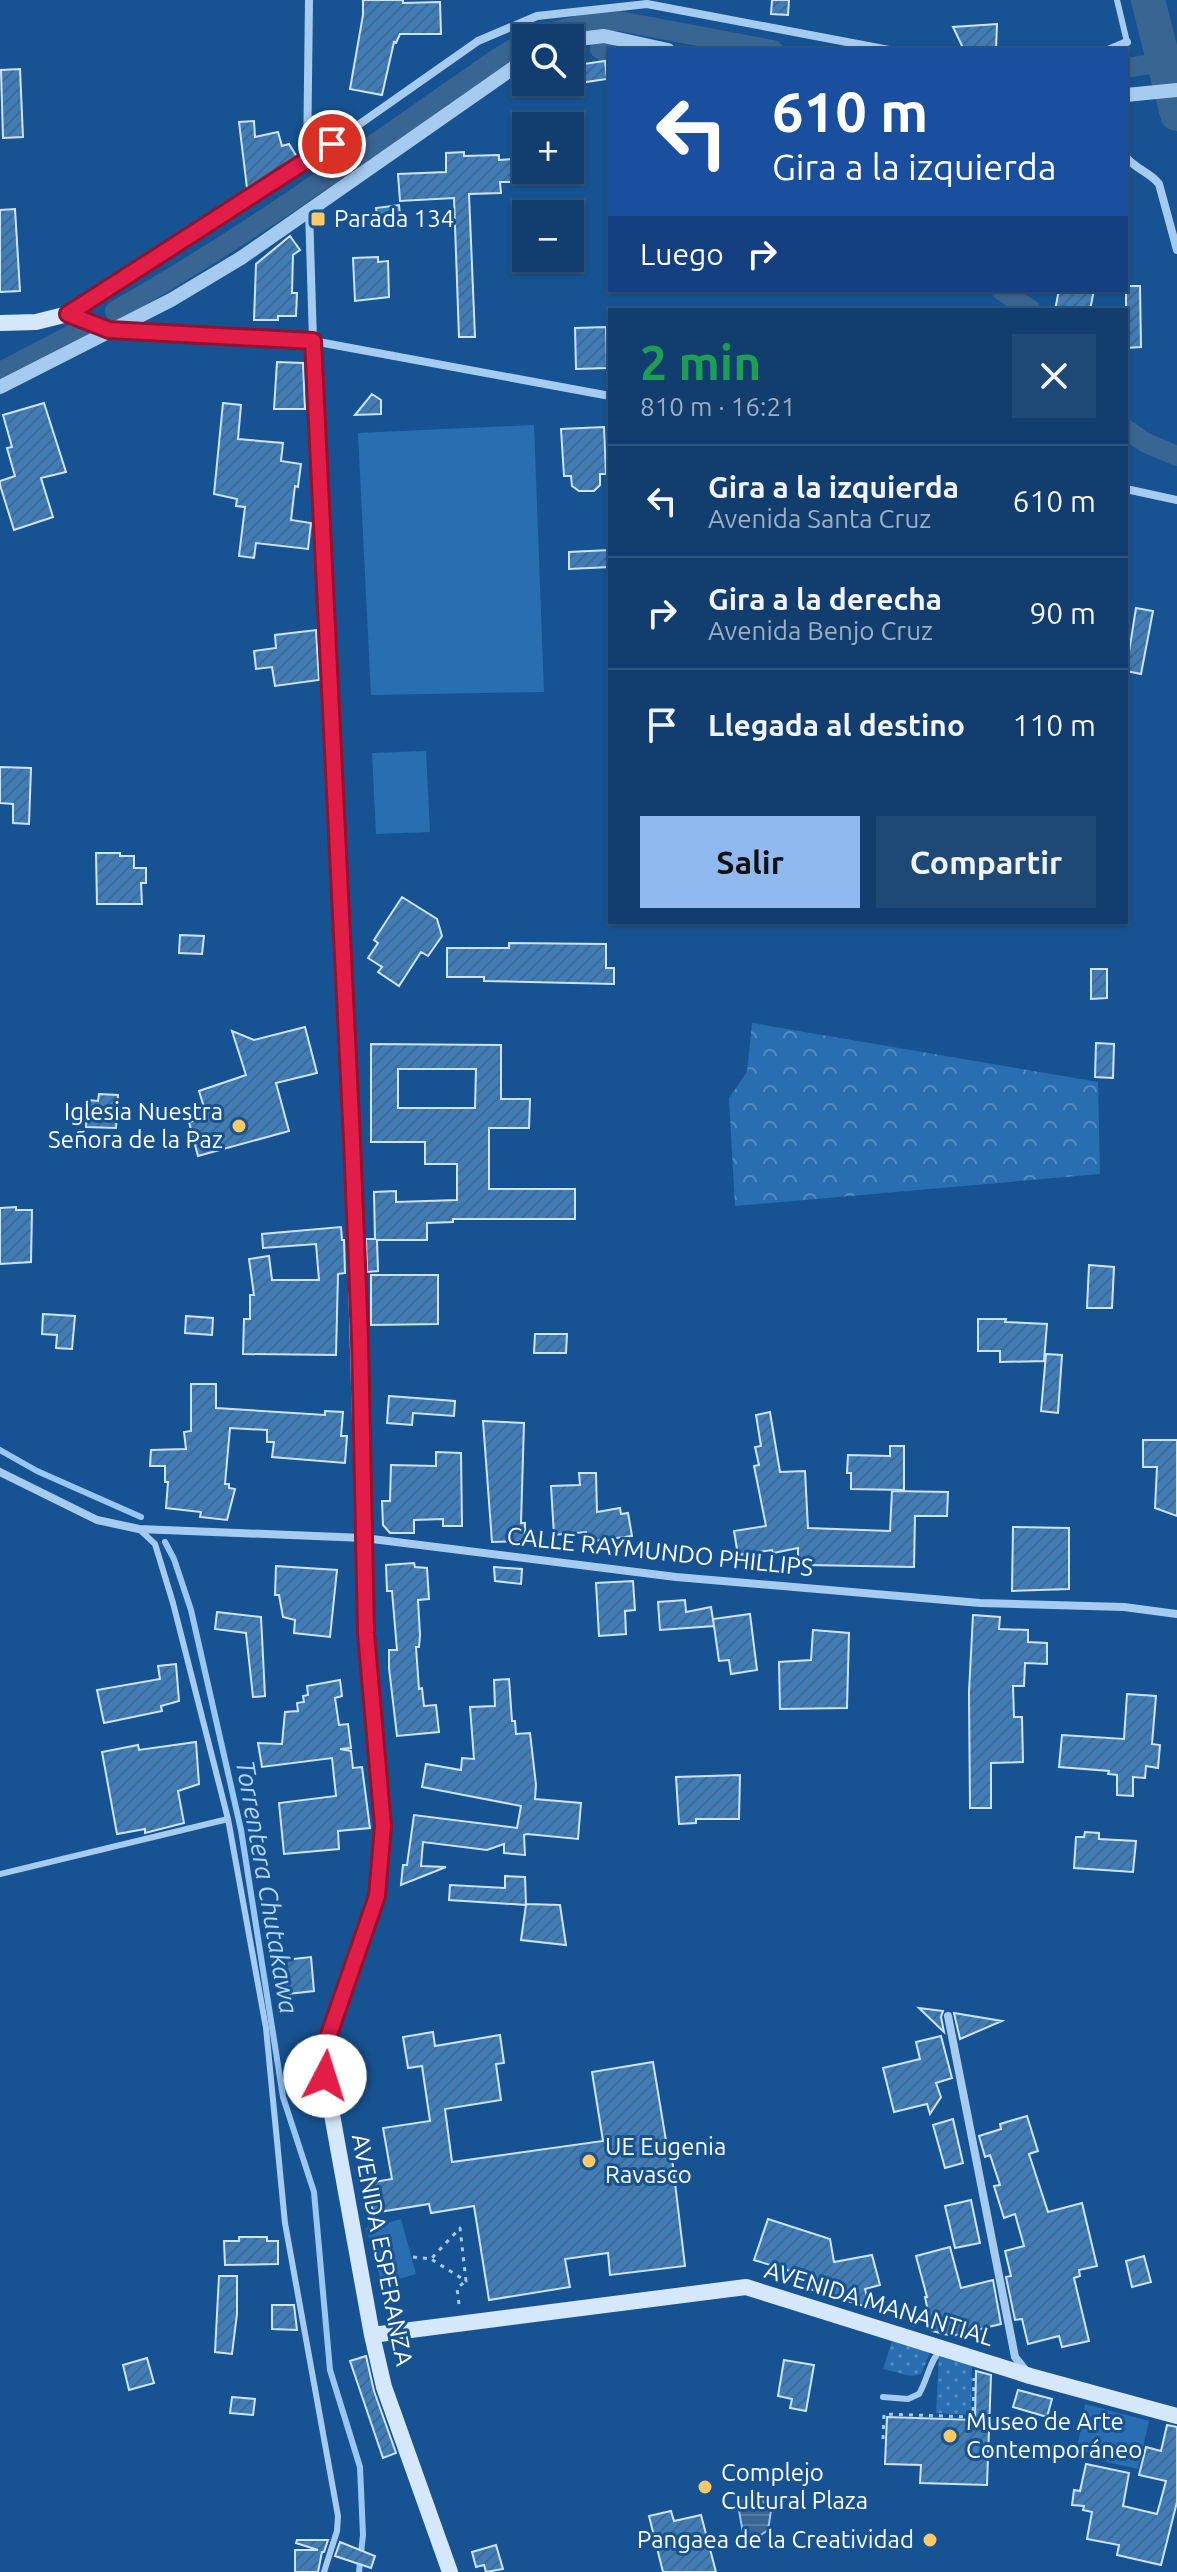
<!DOCTYPE html>
<html lang="es">
<head>
<meta charset="utf-8">
<style>
	body { margin:0; font-family:Ubuntu,sans-serif; background:#1e4976; color:#f1f3f6; height:100vh; display:flex; flex-direction:column; font-size:30px; white-space:nowrap }
	* { box-sizing:border-box; margin:0 }
	p { font-size:26px; color:#9caec2 }
	.icon { flex:none; width:44px; height:44px; fill:none; stroke:currentColor; stroke-width:2; stroke-linecap:round; stroke-linejoin:round }
	.map { position:relative; flex:1; overflow:hidden }
	.details { position:absolute; left:608px; top:308px; width:520px; height:616px; display:flex; flex-direction:column; background:#113e6e; border-radius:0px; box-shadow:0 2px 6px #0004,0 0 0 2px #305781 }
	.details>* { flex:none }
	.guide { position:absolute; left:608px; top:48px; width:520px; height:244px; border-radius:0px; box-shadow:0 2px 6px #0004,0 0 0 2px #305781; background:#1a4fa0; color:#fff; overflow:hidden }
	.buttons { position:absolute; left:512px; top:24px; display:grid; gap:16px }
	.buttons a { display:grid; place-items:center; width:72px; height:72px; border-radius:0px; background:#113e6e; box-shadow:0 2px 6px #0004,0 0 0 2px #305781; font-size:40px }
	.pin { position:absolute; display:grid; place-items:center; width:68px; height:68px; color:#fff; margin:-34px; border:4px solid #fff; border-radius:50%; box-shadow:0 2px 8px #0007 }
	.me { position:absolute; width:88px; margin:-44px; rotate:5deg; stroke-linejoin:round; filter:drop-shadow(0 0 6px #0008) }
	.turn { display:flex; align-items:center; gap:28px; height:168px; padding:0 32px; font-size:36px }
	.turn .icon { width:104px; height:104px; stroke-width:2.5 }
	.turn b { display:block; font-size:56px; line-height:68px }
	.then { display:flex; align-items:center; height:76px; padding:0 32px; background:#0003; gap:16px; font-size:30px }
	.round { display:grid; place-items:center; flex:none; width:84px; height:84px; border-radius:0px; background:#1e4976 }
	.head { display:flex; align-items:center; justify-content:space-between; height:136px; padding:0 32px }
	h1 { font-size:48px; font-weight:700; line-height:60px; color:#1e9e55 }
	.primary-button { display:flex; gap:16px; margin-top:auto; padding:16px 32px }
	.primary-button a { flex:1; height:92px; border-radius:0px; background:#90b9f0; color:#111; font-size:32px; font-weight:700; line-height:92px; text-align:center }
	.primary-button a+a { background:#1e4976; color:#f1f3f6 }
	ul { padding:0; list-style:none }
	li { display:flex; align-items:center; gap:24px; height:112px; padding:0 32px; border-top:2px solid #305781 }
	li div { flex:1 }
	li b { display:block; font-size:30px }
	li em { font-style:normal }
	.map>svg:first-child { display:block }
</style>
</head>
<body>
<div class="map">
<svg width="1177" height="2572" viewBox="0 0 1177 2572">
	<defs>
		<pattern id="forest-crowns" width="20" height="18" patternUnits="userSpaceOnUse" patternTransform="scale(2)"><rect width="20" height="18" fill="#296eb0"/><path d="M2 6a3 3 0 1 1 6 0M12 15a3 3 0 1 1 6 0" fill="none" stroke="#548bc0"/></pattern>
		<pattern id="garden-dots" width="8" height="8" patternUnits="userSpaceOnUse" patternTransform="scale(2)"><rect width="8" height="8" fill="#296eb0"/><path d="M2 2h.1M6 6h.1" fill="none" stroke="#548bc0" stroke-width="1.8" stroke-linecap="round"/></pattern>
		<pattern id="water-rules" width="6" height="5" patternUnits="userSpaceOnUse" patternTransform="scale(2)"><rect width="6" height="5" fill="#396592"/><path d="M0 2.5h6" fill="none" stroke="#577ca2"/></pattern>
		<pattern id="building-hatch" width="6" height="6" patternUnits="userSpaceOnUse" patternTransform="scale(2)"><rect width="6" height="6" fill="#3f7db9"/><path d="M-1 1l2-2M0 6l6-6M5 7l2-2" fill="none" stroke="#456788"/></pattern>
	</defs>
	<rect width="100%" height="100%" fill="#175392"/>
	<path fill="#296eb0" d="M534,425l10,267 -173,3 -13,-262z
		M426,751l4,81 -54,2 -4,-81z
		M401,2219l15,55 -34,10 -16,-56z
		M1085,2404l64,17 -11,48 -36,-8v-6l-15,-2 -9,-10z"/>
	<path fill="url(#forest-crowns)" d="M752,1023l346,59 2,92 -365,32 -6,-108 18,-26z"/>
	<path fill="url(#garden-dots)" d="M892,2341l38,12 -9,21 -10,2 -28,-7z
		M939,2355l33,11 -1,49 -35,-2z"/>
	<path fill="url(#water-rules)" stroke="#98c7f3" stroke-width="2" d="M756,2493c8,5 8,13 15,18l-3,19 -13,9 -6,-1 -6,-5 -5,-28 11,-11z"/>
	<g fill="none" stroke-linecap="round" stroke-linejoin="round">
		<path stroke="#98c7f3" stroke-width="6" d="M0,1450l37,21 104,46
			M165,1542l9,17 17,51 50,220 42,267 31,95 16,178 30,97 3,68 -4,37"/>
		<path stroke="#396592" stroke-width="20" d="M532,38l59,-16 28,-1 154,29
			M600,49l10,5
			M1126,68l25,-4
			M1001,290l30,20
			M115,311c133,-75 257,-166 383,-253l28,-17
			M0,372l81,-42
			M1126,429l18,13 33,14"/>
		<path stroke="#396592" stroke-width="34" d="M1148,0l29,114"/>
	</g>
	<path fill="url(#building-hatch)" stroke="#cce4fb" stroke-width="2" fill-rule="evenodd" d="M363,0h40v3l37,-1 1,32h-41l-4,9 -2,-1 -12,53 -32,-6 13,-74z
		M772,0h17l-1,15 -17,-1z
		M997,24l-1,26h-32l-11,-23z
		M605,61l2,18 -28,4 -3,-18z
		M20,69l3,68 -20,1 -2,-68z
		M254,121l1,16 23,-5 4,14 7,-2 8,13 -50,31 -8,-66z
		M464,152v4l35,-1v5l14,-1 1,23h-14l1,11 -32,1 6,143h-16l-5,-139 -54,3 -2,-27 48,-2v-19z
		M399,205l2,18 -22,3 -3,-18z
		M15,209l5,82 -20,1v-82z
		M290,236l10,14 -7,5 -1,38h5l-1,23h-18v4h-24l2,-56z
		M378,257v5l10,-1 1,36 -34,4 -2,-43z
		M1126,286h14l1,61 -15,1z
		M1059,290h35l-4,20h-35z
		M606,327l1,41 -31,1 -1,-41z
		M277,362l26,1 2,46h-31z
		M372,394l9,6v14l-26,1z
		M44,403l22,69 -25,6 12,39 -39,13 -14,-45v-4l15,-5 -8,-28 5,-1 -9,-32z
		M223,403l18,2 -3,34 45,4 -2,18 20,3 -3,23 -3,-1 -4,34 20,3 -3,26 -52,-6 -2,15 -15,-2 6,-49 -9,-1 1,-7 -23,-5z
		M604,427l2,47h-6v11l-6,6h-15l-7,-5 -1,-10h-7l-3,-47z
		M610,550v17l-41,2v-17z
		M1136,608l17,3 -12,63 -15,-3z
		M316,630l3,50 -44,6 -3,-19 -16,2 -2,-18 22,-3 -1,-13z
		M0,767l31,1 -2,56 -16,-1v-19l-13,-1z
		M96,853h24v3h14v12h12v15h-5l1,21h-45z
		M402,897l35,22 5,17 -14,20 -7,-4 -22,34 -21,-14 4,-5 -14,-9 10,-15 -4,-3z
		M180,935l24,1 -2,18 -23,-1z
		M509,943l97,1v24h8v16l-130,-3v-4h-37v-29h62z
		M1091,969h16v29l-16,1z
		M305,1027l12,46 -41,10 13,48 -91,25 -9,-34 18,-5 -8,-26 47,-16 -14,-44 22,9z
		M1096,1043l18,1 -1,34 -18,-1z
		M371,1044l130,1v54h29l-1,29h-40v61h86v30h-122v3l-26,1v17h-50l1,31 -11,1 -1,-33h9l-1,-47 22,-1v11l61,-2v-36h-32v-22h-54zM398,1069h78l-1,39h-77z
		M99,1094l19,1 -2,33 -30,-1 2,-27 10,1z
		M16,1207v3h16l-1,52 -31,2v-56z
		M341,1227l1,13h2l1,33 -7,1 -2,81 -93,-1 1,-35h6v-24h4l-5,-36 20,-3 3,24h47l-3,-36 -53,4 -1,-14z
		M1089,1265l25,2 -2,41h-25z
		M371,1275h67v49l-67,1z
		M43,1314l32,2 -3,33 -16,-1 1,-13 -15,-1z
		M186,1316l27,2 -1,17 -27,-2z
		M978,1319h28l-1,3 42,2 -3,37 -44,1v-11h-22z
		M535,1334h32l-1,19h-32z
		M1046,1354l16,1 -4,58 -17,-2z
		M191,1384h25v24l109,7v-4l18,1 -2,24h6l-2,27 -73,-6 2,-15h-7v-12l-37,-2 -5,56h4v4l6,1 -8,31 -27,-3 1,-5 -35,-4 2,-26h-3v-16h-15l1,-16 35,-1 -2,-17 7,-1z
		M389,1396l66,5 -1,15 -41,-3 -1,12 -25,-2z
		M770,1412l10,60 25,-1 3,57 82,3 2,-40 56,1 -1,24h-32l-1,51 -107,-2 1,-6h-10v-11l-25,5 -1,-3 -34,5 -4,-24 32,-5 -12,-60 5,-1 -4,-18 6,-1 -5,-31z
		M483,1421l41,2 -3,100h4v18l-33,1z
		M1143,1440h34v76l-22,-8 2,-41h-14z
		M890,1446h14v44l-53,-1v-16h-4l1,-18 42,1z
		M436,1452l25,1 1,73h-19v-7l-29,1v13h-24l-7,-8 -1,-24h8l1,-36 45,1z
		M579,1473h17l1,39 23,-4 1,6 7,-1 4,23 -45,6 -1,-10 -32,3 -3,-49 29,-1z
		M1013,1527l56,1v61l-57,2z
		M414,1563l1,4 12,1 2,31 -11,1 2,35 -1,12h-3l3,42 3,-1 2,18 12,-1 3,27 -42,4 -8,-68v-18h8l-5,-59h-5l-1,-26z
		M276,1566l61,4 -7,67 -36,-4 1,-13 -12,-3 -4,-22h-4z
		M494,1567l28,2 -1,15 -26,-3z
		M633,1581l2,29 -10,1 1,23 -27,2 -3,-53z
		M685,1600l1,12 25,-5 3,19 -54,4 -2,-28z
		M217,1612l44,5 4,79 -12,1 -7,-64 -31,-4z
		M750,1614l7,56 -26,4 -2,-14 -10,1 -6,-42z
		M973,1615l27,2 -1,12 29,1v12l19,1v21l-22,-1 -1,23h-11l1,31h8l1,45 -32,1v45h-21l-1,-116z
		M813,1630l36,3 -2,75 -67,1 -1,-47 32,-2z
		M176,1664l3,37 -18,5 1,5 -58,12 -7,-33 63,-11 -2,-13z
		M509,1679l3,42h3l1,13 14,-1 6,52 -1,14 46,4 -3,36 -51,-5 -3,1 1,20 -21,-2v-9l-17,6 -64,-8 -2,24 25,1 -45,18 2,-20h4l7,-50 103,13 4,-22 -99,-19 4,-23 35,6 1,-12 12,1 -4,-52 25,-1 -1,-26z
		M340,1680l2,16 -7,2 4,27 9,-1 3,24 -11,1 11,2 2,17 9,-1 8,61 -32,3 1,18 -55,5 -5,-51 57,-7 -4,-38 -70,9 -4,-24 24,1 3,-32 13,-1 -1,-8 7,-1 -1,-6 5,-1 -1,-9z
		M1127,1694l29,2 -4,48 8,1 -2,23 -12,-2 -1,12 -12,-1v19l-16,-1v-20l-9,-1 1,-3 -50,-4 3,-32 62,4z
		M196,1742l3,42 -21,7 6,32 -39,10v-4l-28,5 -15,-82 36,-7 1,5z
		M740,1775l-1,44h-43v4l-17,1 -3,-47z
		M1085,1832l14,1v6l37,2 -3,31 -59,-4 2,-31h8z
		M505,1876l20,1 1,27 34,1 6,40 -45,-5 5,-35 -77,-5 1,-15 55,3z
		M311,1957l3,34 -26,3 -4,-34z
		M919,2008l24,3 -2,6 3,15z
		M954,2013l48,8 -42,18z
		M433,2032l2,14 65,-11 4,28 -8,1 5,36 -56,9 7,53 151,-21 -11,-69 61,-10 16,97 3,-1 13,108 -75,9 -2,-22 -43,6 5,28 -81,13 -15,-94 -43,7 -2,-9 -56,9 -5,-30 24,-4 -9,-51 47,-7 -8,-55 -14,2 -5,-31z
		M941,2036l11,42 -16,5 5,14 -11,17 -3,-10 -33,8 -11,-44 37,-9 -4,-17z
		M1027,2116l11,35 -9,3 19,58 34,-9 15,63 -18,4 1,6 -6,2 15,63 -27,6 -3,-11 -31,8 -6,-25 -7,1 -9,-43 5,-1 -6,-25 19,-5 -9,-32 -11,4 -10,-32 6,-1 -10,-30 -5,2 -6,-21 22,-7 -1,-5z
		M953,2119l10,44 -18,5 -12,-43z
		M971,2200l9,43 -25,5 -10,-42z
		M768,2219l62,20 4,23 38,-7 8,30 -15,4 5,19 -73,-23 3,-11 -46,-14z
		M239,2237h28v4h11v23l-53,1 -1,-24h15z
		M950,2247l11,41 32,-8 8,44 -49,12 -20,-5 -7,-34h2l-11,-41z
		M1144,2256l7,26 -19,5 -6,-26z
		M219,2276h18v38l-5,40 -17,-2z
		M272,2305h22l3,25 -25,-1z
		M366,2356l8,35 22,62 -13,5 -33,-97z
		M147,2358l7,25 -25,7 -6,-25z
		M784,2360l30,5 -8,46 -16,-3 2,-9 -14,-3z
		M976,2371l15,4 -4,110 -67,-2 1,-18 -36,-1 2,-47 88,3z
		M1018,2390l34,9 -5,18 -34,-10z
		M232,2397l23,2 -2,16 -23,-2z
		M1167,2425l10,2v75l-16,63 -44,-10 2,-10 -32,-6 5,-27 -9,-2 1,-4 -12,-1 2,-15 6,1 6,-27 43,9 -6,33 34,8 9,-33 -27,-6 7,-28 15,4z
		M671,2511l3,10 27,-6 15,57h-53l-14,-56z
		M297,2540h31l-4,12h-2l-4,20h-23v-22h23l-22,-7z
		M340,2542l35,14 -4,12 -36,-12z
		M496,2545l7,24 -17,3 -2,-7 -8,2 -4,-15z"/>
	<g fill="none" stroke-linecap="round" stroke-linejoin="round">
		<path stroke="#a6cbf0" stroke-width="3" stroke-dasharray="4 6" stroke-linecap="butt" d="M413,2257l18,2 29,-31 6,53 -35,-22
			M459,2304l-2,-16 9,-7
			M883,2439l1,-25 89,3 1,-39"/>
		<path stroke="#a6cbf0" stroke-width="6" d="M1117,0l10,42
			M139,1529l16,15 18,59 55,216 38,209 19,195 53,293 -1,15 -13,41
			M0,1874l228,-55
			M883,2397l25,2 11,-5c8,-13 11,-34 21,-43"/>
		<path stroke="#a6cbf0" stroke-width="8" d="M1108,50l19,-8
			M1126,157c9,12 24,15 33,27l18,66
			M307,161l2,-161
			M309,210l4,131 297,55
			M68,314l239,-153 171,-120 59,-25 110,-12 242,46
			M1126,489l51,11
			M0,1472l97,48 42,9 225,9 312,39 304,26 144,4 53,7
			M948,2016l67,341 12,15"/>
		<path stroke="#a6cbf0" stroke-width="14" d="M570,40l34,-4 64,14
			M1126,95l51,-5
			M0,387l171,-87 70,-42 285,-199"/>
		<path stroke="#d4e7fb" stroke-width="16" d="M0,323l36,-1 32,-8 41,16 204,11 39,799 14,493 17,193 -6,70 -52,150v30l47,259 12,52 66,185
			M372,2335l374,-48 284,89 147,40"/>
	</g>
	<g fill="none" stroke-linecap="round" stroke-linejoin="round">
		<defs>
			<path id="route" d="M325,2076v-30l52,-150 6,-70 -17,-193 -6,-294 -8,-199 -39,-799 -204,-11 -41,-16 264,-170"/>
		</defs>
		<use href="#route" stroke="#92132f" stroke-width="20"/>
		<use href="#route" stroke="#e11d48" stroke-width="14"/>
	</g>
	<g fill="#ffca65" stroke="#175392" stroke-width="3">
		<rect x="310" y="211" width="16" height="16" rx="4"/>
		<circle cx="239" cy="1126" r="8"/>
		<circle cx="589" cy="2161" r="8"/>
		<circle cx="950" cy="2436" r="8"/>
		<circle cx="705" cy="2487" r="8"/>
		<circle cx="930" cy="2540" r="8"/>
	</g>
	<g text-anchor="middle" stroke-width="6" stroke-linejoin="round" paint-order="stroke">
		<g font-size="24" fill="#fff" stroke="#175392" text-anchor="start">
			<text x="334" y="227">Parada 134</text>
			<text x="223" y="1120" text-anchor="end">Iglesia Nuestra<tspan x="223" dy="28">Señora de la Paz</tspan></text>
			<text x="605" y="2155">UE Eugenia<tspan x="605" dy="28">Ravasco</tspan></text>
			<text x="966" y="2430">Museo de Arte<tspan x="966" dy="28">Contemporáneo</tspan></text>
			<text x="721" y="2481">Complejo<tspan x="721" dy="28">Cultural Plaza</tspan></text>
			<text x="914" y="2548" text-anchor="end">Pangaea de la Creatividad</text>
		</g>
		<g font-size="24" fill="#fff" stroke="#175392">
			<text transform="translate(660 1552) rotate(6)" y="8">CALLE RAYMUNDO PHILLIPS</text>
			<text transform="translate(382 2250) rotate(79)" y="8">AVENIDA ESPERANZA</text>
			<text transform="translate(879 2304) rotate(17)" y="8">AVENIDA MANANTIAL</text>
		</g>
		<g font-size="26" font-style="italic" fill="#b2d5f7" stroke="#175392">
			<text transform="translate(267 1887) rotate(80)" y="9">Torrentera Chutakawa</text>
		</g>
	</g>
</svg>
<div class="buttons">
<a><svg class="icon" aria-label="search" viewBox="0 0 24 24"><circle cx="10" cy="10" r="6"/><path d="M15 15l6 6"/></svg></a>
<a>+</a>
<a>−</a>
</div>
<div class="pin" style="left:332px;top:144px;background:#d93025"><svg class="icon" aria-label="arrive" viewBox="0 0 24 24"><path d="M6 21V4h12l-3 4 3 4H6"/></svg></div>
<svg class="me" style="left:325px;top:2076px" viewBox="-20 -20 40 40"><circle r="19" fill="#fff"/><path d="M0-13L10 11 0 6-10 11z" fill="#e11d48"/></svg>
<div class="guide">
<div class="turn"><svg class="icon" aria-label="left" viewBox="0 0 24 24"><path d="M17 20v-9H6M10 6l-5 5 5 5"/></svg><div><b>610 m</b>Gira a la izquierda</div></div>
<div class="then">Luego<svg class="icon" aria-label="right" viewBox="0 0 24 24"><path d="M7 20v-9h11M14 6l5 5-5 5"/></svg></div>
</div>
<section class="details">
<div class="head"><div><h1>2 min</h1><p>810 m · 16:21</p></div><a class="round"><svg class="icon" aria-label="close" viewBox="0 0 24 24"><path d="M6 6l12 12M18 6L6 18"/></svg></a></div>
<ul>
<li><svg class="icon" aria-label="left" viewBox="0 0 24 24"><path d="M17 20v-9H6M10 6l-5 5 5 5"/></svg><div><b>Gira a la izquierda</b><p>Avenida Santa Cruz</p></div><em>610 m</em></li>
<li><svg class="icon" aria-label="right" viewBox="0 0 24 24"><path d="M7 20v-9h11M14 6l5 5-5 5"/></svg><div><b>Gira a la derecha</b><p>Avenida Benjo Cruz</p></div><em>90 m</em></li>
<li><svg class="icon" aria-label="arrive" viewBox="0 0 24 24"><path d="M6 21V4h12l-3 4 3 4H6"/></svg><div><b>Llegada al destino</b></div><em>110 m</em></li>
</ul>
<div class="primary-button"><a>Salir</a><a>Compartir</a></div>
</section>
</div>
</body>
</html>
